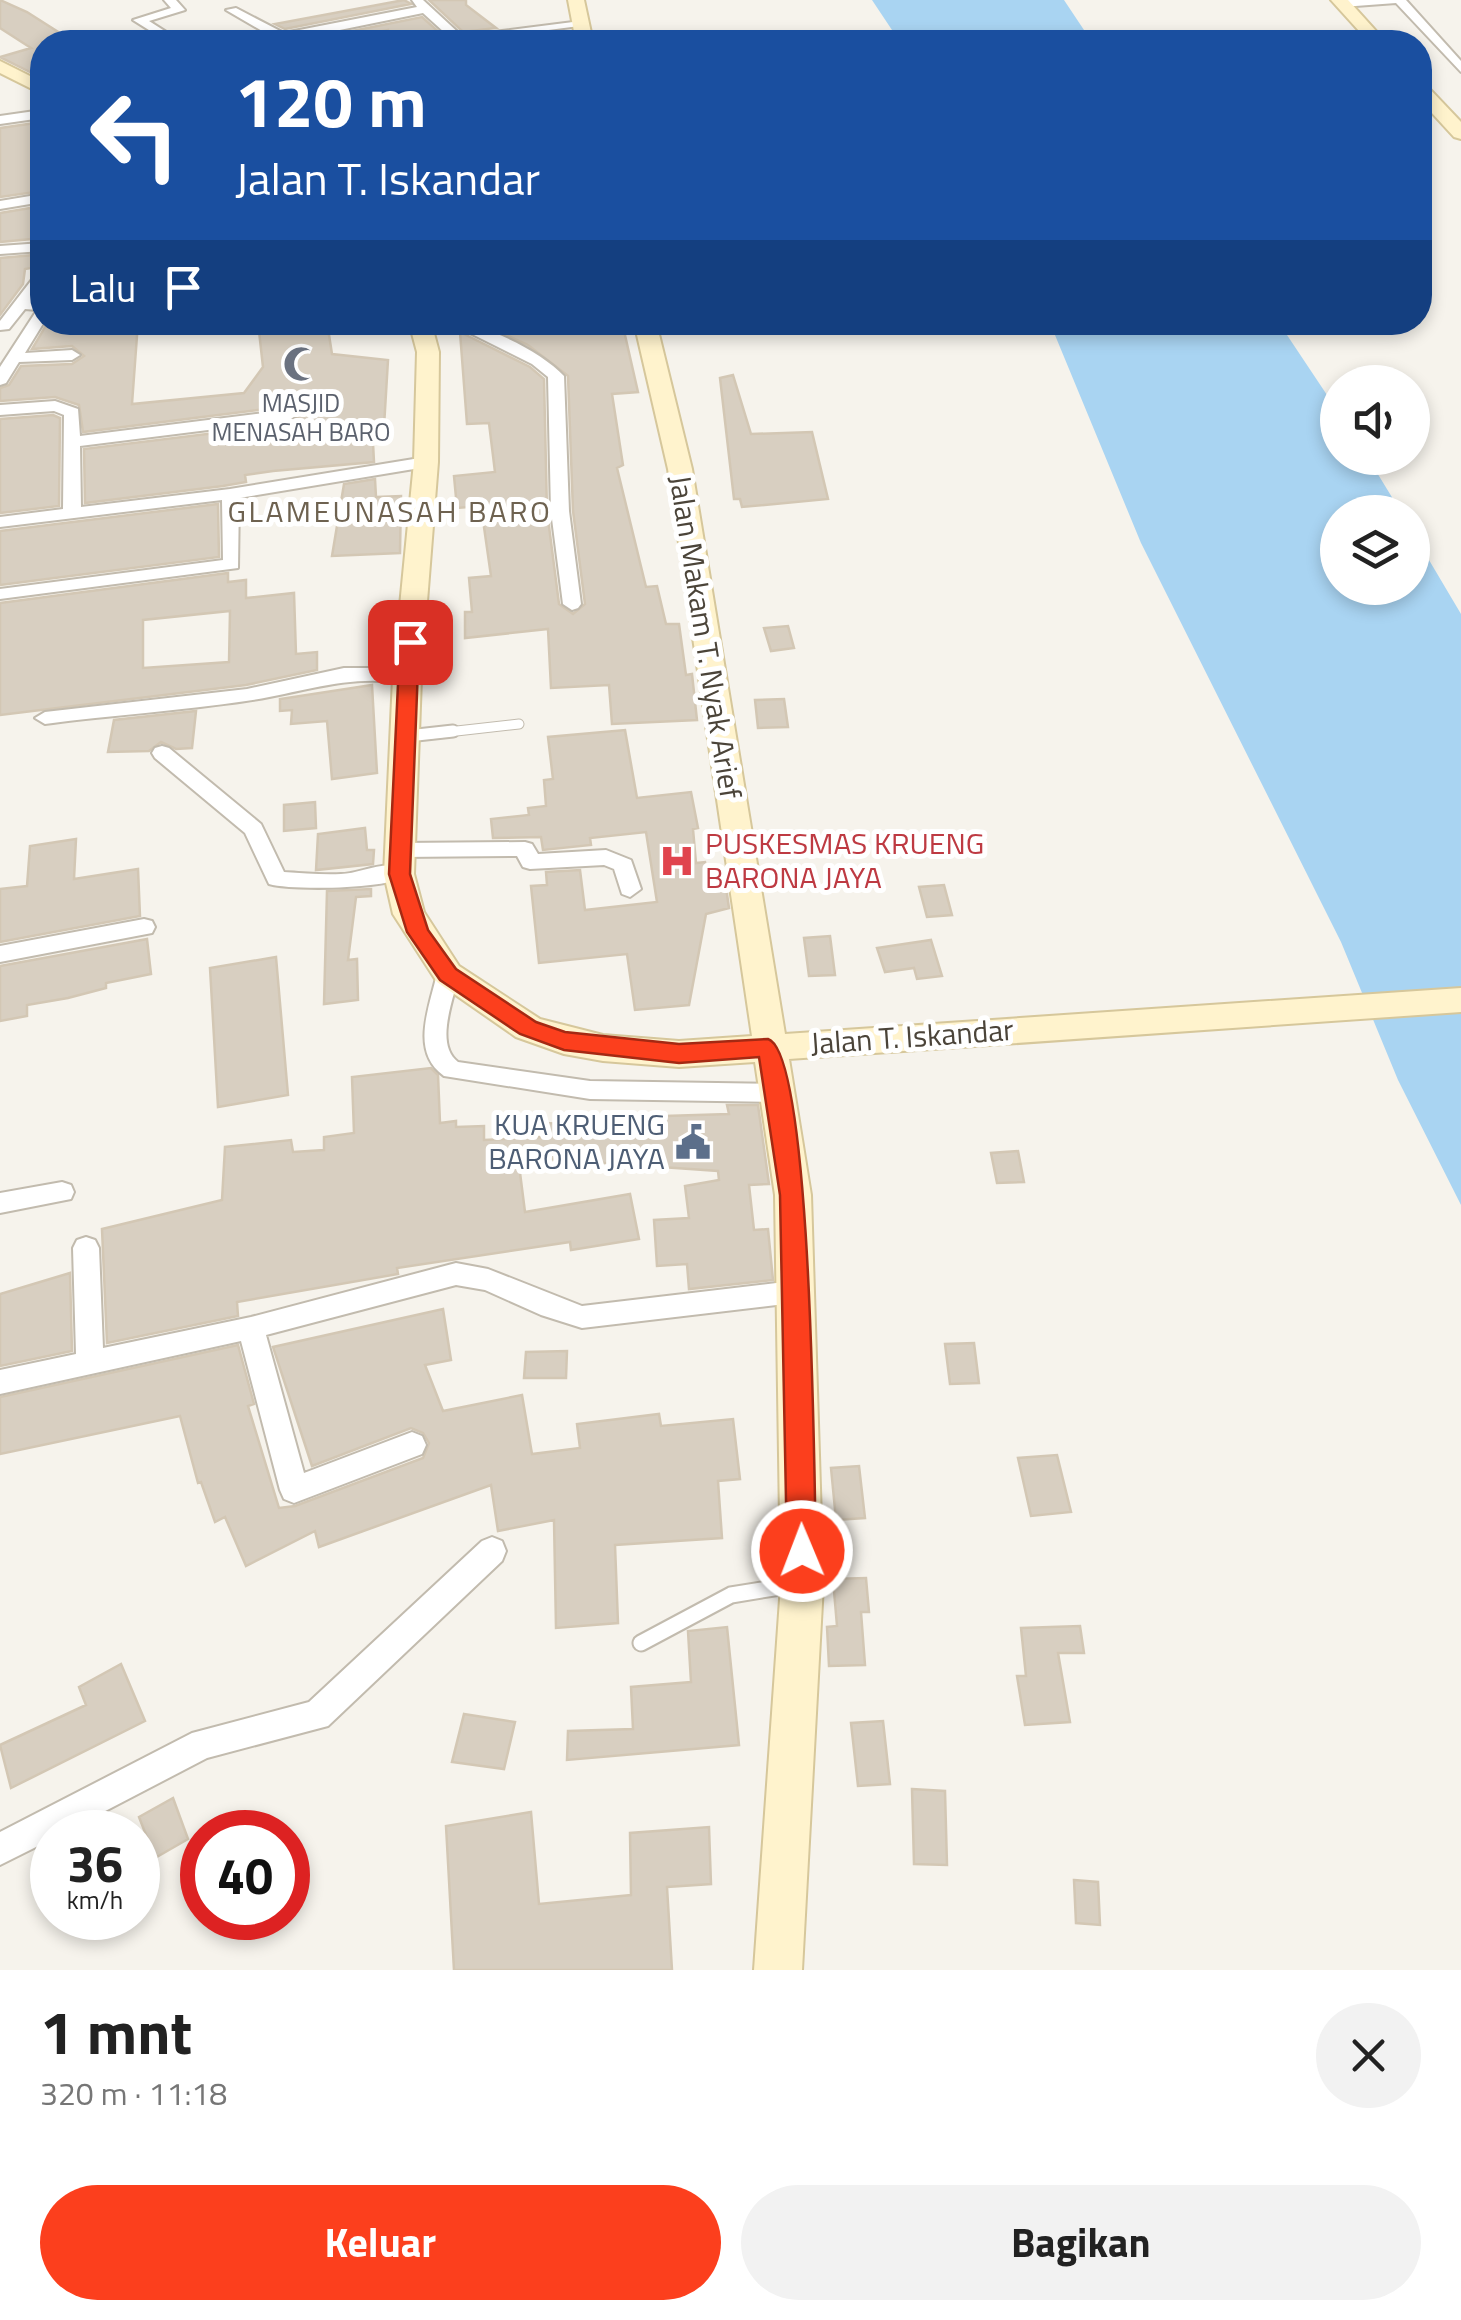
<!DOCTYPE html>
<html lang="id">
<head>
<meta charset="utf-8">
<style>
	body { margin:0; font-family:"Titillium Web",sans-serif; background:#f2f2f2; color:#222; height:100vh; display:flex; flex-direction:column; font-size:38px; white-space:nowrap }
	* { box-sizing:border-box; margin:0 }
	p { font-size:32px; color:#767676 }
	.icon { flex:none; width:55px; height:55px; fill:none; stroke:currentColor; stroke-width:2; stroke-linecap:round; stroke-linejoin:round }
	.map { position:relative; height:1970px; overflow:hidden }
	.details { display:flex; flex-direction:column; background:#fff; flex:1 }
	.details>* { flex:none }
	.hud { position:absolute; left:30px; top:30px; width:1402px; height:305px; border-radius:40px; box-shadow:0 5px 15px #0003; background:#1a4fa0; color:#fff; overflow:hidden }
	.buttons { position:absolute; left:1320px; top:365px; display:grid; gap:20px }
	.buttons a { display:grid; place-items:center; width:110px; height:110px; border-radius:50%; background:#fff; box-shadow:0 5px 15px #0003; font-size:50px }
	.speed { position:absolute; left:30px; top:1810px; display:flex; gap:20px; font-size:50px; font-weight:700; text-align:center }
	.speed>* { display:grid; place-content:center; width:130px; height:130px; border-radius:50%; background:#fff; box-shadow:0 5px 15px #0003; line-height:1 }
	.speed small { font-size:25px; font-weight:400 }
	.speed .limit { border:15px solid #d22; background:#fff; color:#111 }
	.pin { position:absolute; display:grid; place-items:center; width:85px; height:85px; color:#fff; margin:-42px; border-radius:20px; box-shadow:0 5px 15px #0006 }
	.me { position:absolute; width:110px; margin:-55px; rotate:359deg; stroke-linejoin:round; filter:drop-shadow(0 0 8px #0008) }
	.turn { display:flex; align-items:center; gap:35px; height:210px; padding:0 40px; font-size:45px }
	.turn .icon { width:130px; height:130px; stroke-width:2.5 }
	.turn b { display:block; font-size:70px; line-height:85px }
	.then { display:flex; align-items:center; height:95px; padding:0 40px; background:#0003; gap:20px; font-size:38px }
	.round { display:grid; place-items:center; flex:none; width:105px; height:105px; border-radius:52px; background:#f2f2f2 }
	.overview { display:flex; align-items:center; justify-content:space-between; height:170px; padding:0 40px }
	h1 { font-size:60px; font-weight:700; line-height:75px }
	.primary-button { display:flex; gap:20px; margin-top:auto; padding:20px 40px }
	.primary-button a { flex:1; height:115px; border-radius:60px; background:#fc3f1d; color:#fff; font-size:40px; font-weight:700; line-height:115px; text-align:center }
	.primary-button a+a { background:#f2f2f2; color:#222 }
	.map>svg:first-child { display:block }
</style>
</head>
<body>
<div class="map">
<svg width="1461" height="1970" viewBox="0 0 1461 1970">
	<rect width="100%" height="100%" fill="#f6f3ec"/>
	<path fill="#a9d4f2" d="M872,0h192l28,42h-192z
		M1050,323h229l58,87 1,48h30l33,54h-63v76h74l1,-55 48,81v591l-63,-125 -57,-138 -200,-399z"/>
	<path fill="#d8cfc1" stroke="#d3c7b4" stroke-width="2.5" fill-rule="evenodd" d="M0,0l27,12 47,30h-32v28l-10,3 -32,-16 31,-9 -31,-20z
		M404,0l7,4 -126,25 -10,-5z
		M429,0h37v5l30,23 -33,4z
		M422,17l28,25h-61l-1,-12 -62,12h-29z
		M42,122v69l-42,6v-69z
		M42,206v32l-42,4v-29z
		M34,255l-3,13 -6,1 -2,15 -23,31v-57z
		M48,322h90l-6,82 112,-11 19,-26 -5,-45h69l5,32 56,6 -5,83h-10l1,19 -101,9 -28,4 1,7 -23,4 -138,17 -1,-54 205,-25 12,-10 -12,-8 -206,26 -4,-27 -24,-8 -55,4v-13l9,-3 12,-19 51,-2 12,-8 -12,-10 -40,3z
		M494,322h128l16,70 -26,2 11,71 -6,3 29,119 11,-1 9,38h13l7,51 6,-1 5,46 -85,4 -3,-39 -58,3 -3,-59 -83,9v-26h7l-3,-34 22,-2 -10,-70 -24,2 -3,-32 41,-4 -6,-49 -22,1 -7,-92 70,35 14,12 3,132 12,93 14,10 12,-10 -12,-93 -5,-135 -40,-31 -44,-20z
		M733,375l18,59 61,-2 16,67 -86,8 -2,-8h-6l-14,-121z
		M53,415l7,3 -1,88 -59,7v-94z
		M375,479l1,18 25,-1 -1,57 -68,3 12,-72z
		M218,504l1,53 -219,28v-54z
		M228,573v9l18,-2v18l48,-5 2,61 21,-2v18l-71,15 -246,30v-112zM230,611l-1,51 -86,6v-48z
		M788,626l6,22 -23,3 -7,-23z
		M372,685l5,88 -45,6 -5,-58 -36,3 1,-14 -12,1v-12z
		M784,699l4,28 -30,1 -3,-28z
		M196,711l-4,37 -16,1 -15,-7 -12,9 -41,1 6,-32z
		M625,730l12,68 54,-6 7,36 -5,1 3,34 9,-1 2,13 17,-2 5,35 -23,6 -17,91 -54,5 -8,-56 -88,9 -8,-77 16,-1 -1,-13 34,-2 5,40 72,-8 -11,-70 -56,6 1,7 -48,5 -2,-13 -48,1 -2,-19 38,-4 -1,-7 18,-2 -2,-26 9,-1 -5,-42z
		M315,802l1,26 -32,3v-26z
		M365,828l2,22h7l-1,14 -57,6 2,-36z
		M76,839l-2,40 64,-10 2,47 -140,26v-53l27,-3 3,-40z
		M944,885l8,30 -25,2 -8,-30z
		M371,889v7l-15,1 -8,63 9,-1 1,41 -34,4 3,-113z
		M830,936l5,39 -26,1 -5,-38z
		M147,939l4,35 -45,9v5l-38,10 -41,7v11l-27,5v-55z
		M931,940l11,36 -25,3 -3,-11 -29,4 -8,-24z
		M276,957l12,138 -70,12 -8,-139z
		M431,1068l7,7 2,48 16,-2v6l28,-1v14l61,-3 2,-14 118,7v-14l64,-2 -2,-9h31l11,79 -20,1 5,45 14,-1 5,51 -84,9 -2,-25 -30,2 -3,-46 35,-2 -4,-32 34,-6 -1,-9 -200,-14 7,55 105,-18 9,45 -68,11 -1,-8 -173,26 1,6 -161,28 1,14 -131,27 -5,-114 120,-29 3,-53 66,-7 2,12 31,-2v-13l30,-4 -2,-56z
		M1018,1151l6,31 -27,1 -6,-30z
		M70,1273l2,78 -72,15v-72z
		M443,1309l8,51 -26,5 18,46 79,-16 10,59 48,-6 -3,-24 82,-10 2,12 72,-7 7,60 -22,2 4,57 -107,7 3,78 -62,5 -2,-108 -56,11 -7,-46 -172,62 -4,-16 -69,35 -21,-49 -10,5 -14,-40 -3,1 -18,-67 -180,38v-57l238,-52 16,59 -6,2 31,102 16,-2 128,-48 6,-15 -6,-10 -12,-5 -99,38 -39,-119z
		M974,1343l5,40 -29,1 -5,-40z
		M567,1351l-1,27h-42l2,-26z
		M1057,1455l14,57 -40,4 -13,-58z
		M859,1466l6,52 -29,2 -5,-52z
		M866,1578l3,34h-8l4,53 -36,1 -2,-39 10,-1 -4,-47z
		M1080,1626l4,27h-26l12,69 -45,3 -8,-49h9l-5,-48z
		M727,1627l12,118 -172,15 1,-29 65,-2 -2,-42 60,-5 -3,-51z
		M121,1664l24,57 -134,67 -11,-43 86,-40 -7,-18z
		M464,1714l51,8 -11,47 -52,-7z
		M883,1721l7,63 -32,2 -7,-63z
		M912,1789l33,2 2,74 -33,-1z
		M173,1798l15,41 -33,19 -16,-41z
		M531,1812l8,92 92,-9 -1,-62 79,-6 2,57 -44,3 5,83h-218l-8,-144z
		M1074,1880l24,2 2,43 -24,-2z"/>
	<g fill="none" stroke-linecap="round" stroke-linejoin="round">
		<defs>
			<path id="lane-far2" d="M430,734l89,-10"/>
			<path id="lane-far1" d="M408,736l45,-5"/>
			<path id="lane" d="M641,1643l90,-48 62,-10"/>
			<path id="street" d="M164,0h12l9,10 -36,11 33,21h-14l-35,-22 38,-12z
				M412,0h11l39,36 119,-15 6,4 -132,17 -32,-29 -142,29 -55,-32 10,-2 48,25 133,-26z
				M1406,0l55,61v11l-65,-69 -54,4 -6,-4 4,-3z
				M42,110v8l-42,6v-8z
				M42,194v8l-42,7v-8z
				M42,243v8l-42,3v-8z
				M42,272v13l-11,15 11,2 2,20 -19,31 47,-3 8,5 -8,5 -53,2 -13,21 -6,2v-18l37,-57 -12,-1 -16,20 -9,1v-9l37,-48z
				M448,322c34,0 93,29 116,54l5,135 12,93 -3,4 -6,2 -9,-6 -12,-93 -3,-134 -16,-13z
				M55,401l23,8 2,27 209,-26 8,5 -8,5 -209,26 1,61 149,-18 196,-32 8,5 -8,5 -187,31 -1,70 -238,31v-10l223,-29 -1,-60 -222,27v-10l63,-8 1,-94 -10,-4 -54,4v-10z
				M344,668h40l30,6 3,4 -10,6c-57,-11 -105,9 -161,17 -67,10 -134,14 -201,23l-10,-6 10,-6 202,-23z
				M162,746l7,2 92,76 23,48c19,1 38,3 57,2 20,0 52,-19 69,0 -14,15 -117,17 -141,10l-24,-51 -90,-75 -3,-5 3,-5z
				M525,842l7,2 6,10 68,-4 25,10 10,29 -11,8 -8,-3 -8,-25 -10,-4 -74,4 -7,-2 -6,-11 -116,1 -11,-7 11,-7z
				M144,919l8,2 3,6 -3,6 -152,29v-16z
				M448,966l11,8c-5,24 -25,70 -1,88l132,19 189,3 8,2 4,7 -4,7 -8,2 -189,-3 -146,-23c-34,-24 -15,-68 -7,-102z
				M62,1182l9,3 3,7 -3,7 -71,14v-20z
				M86,1237l9,3 4,8 4,100 148,-31 205,-54 32,6 94,37 211,-25 9,3 4,8 -4,8 -9,3 -211,25 -41,-13 -56,-25 -29,-5 -190,50 38,138 108,-41 10,4 4,9 -4,9 -128,49 -10,-4 -4,-9 -39,-149 -241,53v-24l76,-16 -3,-106 4,-8z
				M492,1537l10,4 4,10 -4,10 -174,165 -121,32 -142,74h-13v7l-52,26v-33l192,-99 117,-31 173,-161z"/>
			<path id="secondary" d="M568,0h16l9,42h-17z
				M1331,0h17l38,42h-17z
				M0,61l42,21v12l-42,-21z
				M1420,84l6,1 35,37v17l-7,-2 -34,-37z
				M409,322h22l8,30 -1,110 -17,216 -7,196 10,38 35,54 81,53 63,16 76,6 73,-5 -84,-567 -34,-147h22l36,147 93,565 676,-46v24l-672,47 22,136 12,390 -21,385h-48l27,-385 -6,-390 -20,-133 -76,5 -76,-6 -39,-7 -48,-17 -79,-55 -44,-68 -9,-40 9,-196 21,-216 3,-110z"/>
		</defs>
		<use href="#lane-far2" stroke="#c2bbae" stroke-width="11"/>
		<use href="#lane-far1" stroke="#c2bbae" stroke-width="15"/>
		<use href="#lane" stroke="#c2bbae" stroke-width="19"/>
		<use href="#street" stroke="#c2bbae" stroke-width="4"/>
		<use href="#secondary" stroke="#d6c79b" stroke-width="4"/>
		<use href="#lane-far2" stroke="#fff" stroke-width="9"/>
		<use href="#lane-far1" stroke="#fff" stroke-width="11"/>
		<use href="#lane" stroke="#fff" stroke-width="15"/>
		<use href="#street" fill="#fff" fill-rule="evenodd"/>
		<use href="#secondary" fill="#fff3cd" fill-rule="evenodd"/>
	</g>
	<path fill="#fc3f1d" stroke="#a42913" stroke-width="2.5" d="M410,636l9,6 -9,232 18,56 28,39 80,53 29,10 114,12 89,-5c45,14 46,448 48,512l-4,9 -10,5 -11,-5 -4,-9 -7,-356 -21,-138 -80,6 -115,-13 -44,-16 -80,-54 -33,-48 -18,-58 11,-232z"/>
	<defs>
		<symbol id="mosque-bare" viewBox="-9 -9 18 18"><path d="M3.5-4.9A6 6 0 1 0 3.5 4.9A5 5 0 1 1 3.5-4.9Z" fill="#6b7280" stroke="#fff" stroke-width="2.5" paint-order="stroke"/></symbol>
		<symbol id="hospital-bare" viewBox="-9 -9 18 18"><path d="M-5-5h3v3.5h4V-5h3V5h-3V1.5h-4V5h-3Z" fill="#e0444e" stroke="#fff" stroke-width="2.5" paint-order="stroke"/></symbol>
		<symbol id="civic-bare" viewBox="-9 -9 18 18"><path d="M-.6-6.5H3V-4.5H.6V-3L4-1V1h2V6H-6V1h2V-1L-.6-3ZM-1.2 2.5V6h2.4V2.5Z" fill="#5c6f8a" stroke="#fff" stroke-width="2.5" paint-order="stroke"/></symbol>
	</defs>
	<g fill-rule="evenodd">
		<use href="#mosque-bare" x="276" y="339" width="50" height="50"/>
		<use href="#hospital-bare" x="652" y="836" width="50" height="50"/>
		<use href="#civic-bare" x="668" y="1117" width="50" height="50"/>
	</g>
	<g text-anchor="middle" stroke-width="10" stroke-linejoin="round" paint-order="stroke">
		<g font-size="25" fill="#5b616d" stroke="#fff">
			<text x="301" y="412">MASJID<tspan x="301" dy="29">MENASAH BARO</tspan></text>
		</g>
		<g font-size="30" letter-spacing="2.5" fill="#6e6250" stroke="#fff">
			<text x="390" y="522">GLAMEUNASAH BARO</text>
		</g>
		<g font-size="30" fill="#4b4439" stroke="#fff">
			<text transform="translate(705 637) rotate(81)" y="10">Jalan Makam T. Nyak Arief</text>
			<text transform="translate(912 1037) rotate(-4)" y="10">Jalan T. Iskandar</text>
		</g>
		<g font-size="30" fill="#be3a42" stroke="#fff" text-anchor="start">
			<text x="705" y="854">PUSKESMAS KRUENG<tspan x="705" dy="34">BARONA JAYA</tspan></text>
		</g>
		<g font-size="30" fill="#4e5e75" stroke="#fff" text-anchor="end">
			<text x="665" y="1135">KUA KRUENG<tspan x="665" dy="34">BARONA JAYA</tspan></text>
		</g>
	</g>
</svg>
<div class="buttons">
<a><svg class="icon" aria-label="sound" viewBox="0 0 24 24"><path d="M4 9h4l5-4v14l-5-4H4zM17 9q2 3 0 6"/></svg></a>
<a><svg class="icon" aria-label="layers" viewBox="0 0 24 24"><path d="M12 4l9 5-9 5-9-5zM3 14l9 5 9-5"/></svg></a>
</div>
<div class="speed"><div>36<small>km/h</small></div><div class="limit">40</div></div>
<div class="pin" style="left:410px;top:642px;background:#d93025"><svg class="icon" aria-label="arrive" viewBox="0 0 24 24"><path d="M6 21V4h12l-3 4 3 4H6"/></svg></div>
<svg class="me" style="left:802px;top:1551px" viewBox="-20 -20 40 40"><circle r="17" fill="#fc3f1d" stroke="#fff" stroke-width="3"/><path d="M0-11L8 9 0 5-8 9z" fill="#fff"/></svg>
<div class="hud">
<div class="turn"><svg class="icon" aria-label="left" viewBox="0 0 24 24"><path d="M17 20v-9H6M10 6l-5 5 5 5"/></svg><div><b>120 m</b>Jalan T. Iskandar</div></div>
<div class="then">Lalu<svg class="icon" aria-label="arrive" viewBox="0 0 24 24"><path d="M6 21V4h12l-3 4 3 4H6"/></svg></div>
</div>
</div>
<section class="details">
<div class="overview"><div><h1>1 mnt</h1><p>320 m · 11:18</p></div><a class="round"><svg class="icon" aria-label="close" viewBox="0 0 24 24"><path d="M6 6l12 12M18 6L6 18"/></svg></a></div>
<div class="primary-button"><a>Keluar</a><a>Bagikan</a></div>
</section>
</body>
</html>
